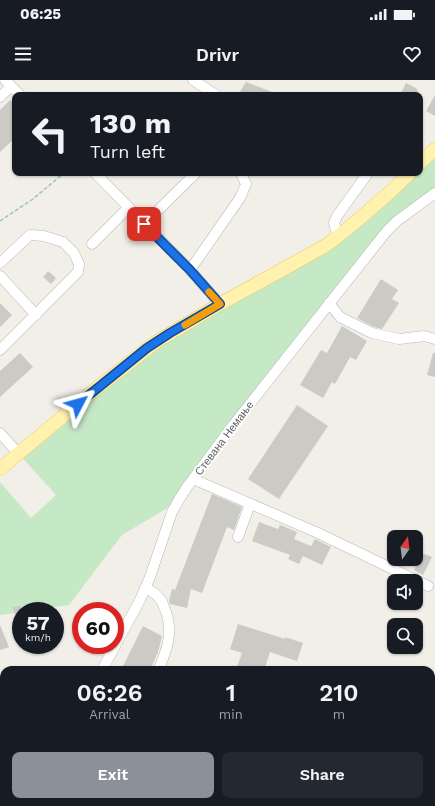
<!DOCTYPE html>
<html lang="en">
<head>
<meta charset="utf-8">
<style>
	body { margin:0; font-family:"Work Sans",sans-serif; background:#242831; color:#f1f3f6; height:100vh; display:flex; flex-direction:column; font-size:15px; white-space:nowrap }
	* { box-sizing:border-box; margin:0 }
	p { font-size:13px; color:#9ea1a6 }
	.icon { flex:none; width:22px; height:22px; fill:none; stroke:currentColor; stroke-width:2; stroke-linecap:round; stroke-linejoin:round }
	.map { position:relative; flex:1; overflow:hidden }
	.side { position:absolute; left:0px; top:586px; width:435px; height:140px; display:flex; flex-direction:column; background:#171b24; border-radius:12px 12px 0 0; box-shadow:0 1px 3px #0004 }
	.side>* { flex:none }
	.top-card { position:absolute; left:12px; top:12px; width:411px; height:84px; border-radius:8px; box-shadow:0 1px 3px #0004; background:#171b24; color:#f1f3f6; overflow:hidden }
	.needle { width:26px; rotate:14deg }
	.tools { position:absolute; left:387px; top:450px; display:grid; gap:8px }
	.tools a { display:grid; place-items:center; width:36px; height:36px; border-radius:8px; background:#171b24; box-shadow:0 1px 3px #0004; font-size:20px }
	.speed { position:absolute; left:12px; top:522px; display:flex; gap:8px; font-size:20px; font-weight:700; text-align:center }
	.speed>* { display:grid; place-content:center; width:52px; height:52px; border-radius:50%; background:#171b24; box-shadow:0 1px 3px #0004; line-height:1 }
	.speed small { font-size:10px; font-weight:400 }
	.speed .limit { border:6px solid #d22; background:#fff; color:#111 }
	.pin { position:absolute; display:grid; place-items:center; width:34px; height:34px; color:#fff; margin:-17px; border-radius:8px; box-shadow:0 2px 6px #0006 }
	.me { position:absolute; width:44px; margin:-22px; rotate:51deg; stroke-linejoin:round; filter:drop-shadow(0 0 3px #0008) }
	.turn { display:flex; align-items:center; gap:14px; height:84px; padding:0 12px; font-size:18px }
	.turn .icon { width:52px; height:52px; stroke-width:2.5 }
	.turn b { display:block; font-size:28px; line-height:34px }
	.eta { display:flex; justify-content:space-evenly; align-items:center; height:68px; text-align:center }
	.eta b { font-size:24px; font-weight:600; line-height:28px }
	.primary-button { display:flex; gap:8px; margin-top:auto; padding:8px 12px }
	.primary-button a { flex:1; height:46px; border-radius:8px; background:#8c9099; color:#fff; font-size:16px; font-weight:600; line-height:46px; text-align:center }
	.primary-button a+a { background:#242831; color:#f1f3f6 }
	.status { display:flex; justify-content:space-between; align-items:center; height:28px; padding:0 20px; background:#171b24; direction:ltr }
	.status svg { height:11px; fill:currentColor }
	header { display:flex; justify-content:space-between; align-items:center; height:52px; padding:0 12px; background:#171b24; font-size:18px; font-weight:600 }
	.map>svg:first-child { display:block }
</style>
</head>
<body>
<div class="status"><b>06:25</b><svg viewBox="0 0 49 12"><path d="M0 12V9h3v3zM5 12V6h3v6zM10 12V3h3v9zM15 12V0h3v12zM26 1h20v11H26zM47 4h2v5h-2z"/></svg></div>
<header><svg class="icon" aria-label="menu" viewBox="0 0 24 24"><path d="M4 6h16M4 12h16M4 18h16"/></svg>Drivr<svg class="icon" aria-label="heart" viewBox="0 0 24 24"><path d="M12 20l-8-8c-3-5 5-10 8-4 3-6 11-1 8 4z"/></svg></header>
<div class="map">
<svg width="435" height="726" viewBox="0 0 435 726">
	<rect width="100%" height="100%" fill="#f1efe8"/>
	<path fill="#c5e8c5" d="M435,69v44l-29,21 -230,289 -54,32 -53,70 -41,6h-7v1l-21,3v-133l31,36 25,-23 -38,-42 119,-97 159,-94 114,-89h10v-10z"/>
	<path fill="#cccac5" d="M246,2l31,12v1h-39z
		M406,3l10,5 4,7h-20z
		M435,15v21l-9,-5z
		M10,20l5,5v33l-15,14v-42z
		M48,191l8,7 -5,6 -8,-7z
		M381,199l17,11 -6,9 7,4 -17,26 -8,-2 -17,-9z
		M0,223l12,12 -12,12z
		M342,246l25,15 -11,19 -6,-3 -15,27 -3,-2 -9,16 -23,-13 21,-35 6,3z
		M20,273l13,14 -33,30v-26z
		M433,273h2v24l-8,-2z
		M297,325l31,21 -49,73 -31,-20z
		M212,414l30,13 -8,23 -7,-3 -25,66 -11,-4 -4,19 -17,-4 -1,-3 3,-12 3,1z
		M259,442l19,7 2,-4 17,7 -3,7 17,7 4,-7 16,8 -9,18 -19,-9 -4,8 -11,-5 2,-4 -38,-14z
		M422,473l10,4 -9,18 -9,-5z
		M21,526v22l-3,1 -5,-22z
		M238,544l47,15v-2l18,6 -6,18 -27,-9 -6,18h-19l-8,-3 5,-14 -12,-4z
		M0,545l9,22 -9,3z
		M143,546l19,10 -4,16 -8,18h-29z"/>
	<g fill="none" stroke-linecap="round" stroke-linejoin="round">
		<defs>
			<path id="minor" d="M5,0l15,15
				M193,0l23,15
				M0,17l11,-11
				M95,93l95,97 30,34
				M144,144l52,-51
				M338,157l-4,-14 3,-7 31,-43
				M92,164l36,-36
				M0,183l30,-28 14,1 19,6 11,11 5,11 -1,8 -78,78
				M190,190l50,-72 6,-14 -5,-11
				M0,196l36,39
				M329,223l11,14 32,16 27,6 25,-3 11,3
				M0,353l18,20
				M193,399l125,54 110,53
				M238,457l12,-33
				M145,508c5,2 10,5 13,9 3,2 5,7 6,10 10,22 4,42 -6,63
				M102,590l38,-70 10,-23 22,-65 8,-14 7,-11 47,-63 152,-192 11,-11 38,-28
				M0,636h4
				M279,722l12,4
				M29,726l2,-4
				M90,726l2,-4
				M194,726l2,-4
				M215,726l1,-4"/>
			<path id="major" d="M420,83l15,-14
				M0,389l97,-81 59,-46 64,-38 105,-58c30,-22 58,-47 85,-73"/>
		</defs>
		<use href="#minor" stroke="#b5b8bc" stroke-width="11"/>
		<use href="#major" stroke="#f2c960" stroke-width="14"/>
		<path stroke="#9cc7a9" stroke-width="1.5" stroke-dasharray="4 2" stroke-linecap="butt" d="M0,141l33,-22 31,-26"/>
		<use href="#minor" stroke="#fff" stroke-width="10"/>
		<use href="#major" stroke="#fff2af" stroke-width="13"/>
	</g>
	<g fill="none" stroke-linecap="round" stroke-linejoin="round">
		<defs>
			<path id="route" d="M78,324l69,-56 23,-15 50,-29 -30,-34 -46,-46"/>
		</defs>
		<use href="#route" stroke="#114b97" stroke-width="10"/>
		<use href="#route" stroke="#1a73e8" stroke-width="7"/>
		<path stroke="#f59e0b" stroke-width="7" d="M185,245l35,-21 -11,-12"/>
	</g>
	<g text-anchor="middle" stroke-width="4" stroke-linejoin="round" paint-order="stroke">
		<g font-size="11" fill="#5f6368" stroke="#fff">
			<text transform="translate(224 358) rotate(-53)" y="4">Стевана Немање</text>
		</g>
	</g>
</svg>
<div class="tools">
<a><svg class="needle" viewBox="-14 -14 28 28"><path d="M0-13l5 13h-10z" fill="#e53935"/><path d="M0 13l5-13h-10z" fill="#9ea1a6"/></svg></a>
<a><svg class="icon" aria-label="sound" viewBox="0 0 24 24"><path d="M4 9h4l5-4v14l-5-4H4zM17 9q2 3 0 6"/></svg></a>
<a><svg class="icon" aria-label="search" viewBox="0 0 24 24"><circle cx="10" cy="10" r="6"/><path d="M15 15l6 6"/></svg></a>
</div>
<div class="speed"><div>57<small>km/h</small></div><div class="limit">60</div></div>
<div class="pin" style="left:144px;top:144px;background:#d93025"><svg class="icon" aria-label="arrive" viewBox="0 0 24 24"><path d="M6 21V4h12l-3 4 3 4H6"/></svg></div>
<svg class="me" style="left:78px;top:324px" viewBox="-20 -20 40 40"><path d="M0-17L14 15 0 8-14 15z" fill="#1a73e8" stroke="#fff" stroke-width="4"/></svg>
<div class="top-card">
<div class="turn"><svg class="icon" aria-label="left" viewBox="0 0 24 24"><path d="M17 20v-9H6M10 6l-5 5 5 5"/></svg><div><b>130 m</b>Turn left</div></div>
</div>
<section class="side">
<div class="eta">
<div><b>06:26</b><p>Arrival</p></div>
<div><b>1</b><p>min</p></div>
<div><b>210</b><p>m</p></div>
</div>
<div class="primary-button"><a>Exit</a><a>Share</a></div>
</section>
</div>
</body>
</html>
